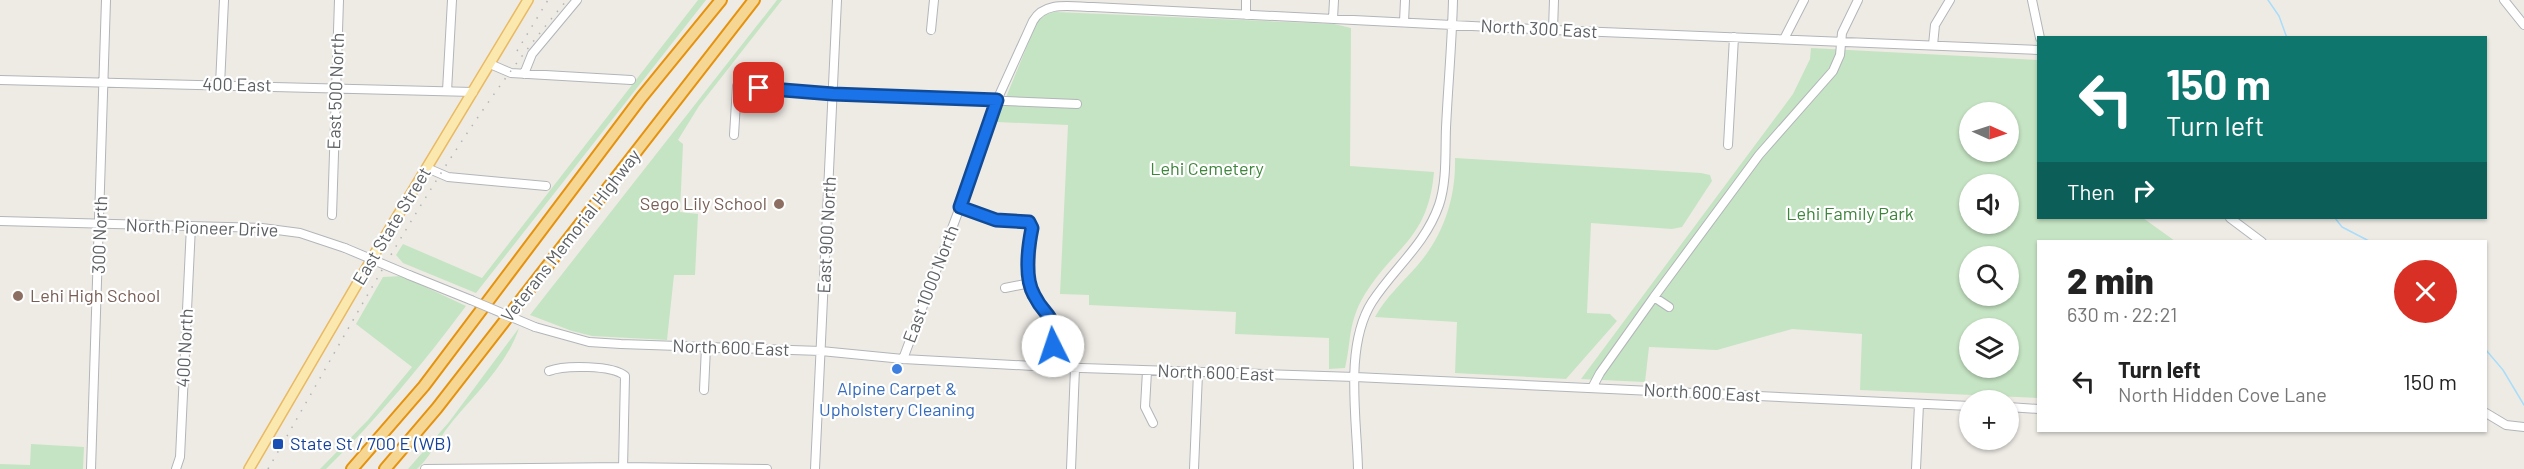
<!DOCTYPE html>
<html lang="en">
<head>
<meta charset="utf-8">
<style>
	body { margin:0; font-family:Barlow,sans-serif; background:#f2f2f2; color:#222; height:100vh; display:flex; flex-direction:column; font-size:22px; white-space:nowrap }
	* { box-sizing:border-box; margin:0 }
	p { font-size:20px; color:#767676 }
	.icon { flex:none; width:33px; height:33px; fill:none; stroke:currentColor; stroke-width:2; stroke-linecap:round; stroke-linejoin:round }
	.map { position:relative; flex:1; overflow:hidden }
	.panel { position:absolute; left:2037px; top:240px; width:450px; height:192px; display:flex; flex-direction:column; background:#fff; border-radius:0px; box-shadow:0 2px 4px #0004 }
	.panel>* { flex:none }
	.banner { position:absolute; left:2037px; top:36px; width:450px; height:183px; border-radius:0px; box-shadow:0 2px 4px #0004; background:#0f766e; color:#fff; overflow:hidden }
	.needle { width:39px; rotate:93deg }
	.fabs { position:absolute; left:1959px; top:102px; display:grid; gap:12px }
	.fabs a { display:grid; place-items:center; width:60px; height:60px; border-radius:50%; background:#fff; box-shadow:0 2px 4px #0004; font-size:30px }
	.pin { position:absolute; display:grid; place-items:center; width:51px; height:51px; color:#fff; margin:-26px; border-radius:12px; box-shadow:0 3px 9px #0006 }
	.me { position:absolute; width:66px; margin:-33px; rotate:356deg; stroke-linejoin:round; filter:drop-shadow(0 0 4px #0008) }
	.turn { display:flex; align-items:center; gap:21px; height:126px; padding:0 30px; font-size:27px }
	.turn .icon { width:78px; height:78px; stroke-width:2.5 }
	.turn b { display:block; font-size:42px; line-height:51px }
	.then { display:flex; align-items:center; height:57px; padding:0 30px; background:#0003; gap:12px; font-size:22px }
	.round { display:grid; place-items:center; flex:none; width:63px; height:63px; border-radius:32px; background:#f2f2f2 }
	.headline { display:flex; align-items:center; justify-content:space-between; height:102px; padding:0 30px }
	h1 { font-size:36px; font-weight:800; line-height:45px }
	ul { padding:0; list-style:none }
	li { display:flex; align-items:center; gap:18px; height:78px; padding:0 30px }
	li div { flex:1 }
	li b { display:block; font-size:22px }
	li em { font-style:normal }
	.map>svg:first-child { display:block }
</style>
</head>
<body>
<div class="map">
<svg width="2524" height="469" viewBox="0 0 2524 469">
	<rect width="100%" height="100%" fill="#eeebe5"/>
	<path fill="#c5e4c3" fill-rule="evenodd" d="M698,0h8l-230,293 -73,-30 -7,-8 7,-11 79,34z
		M777,0h5l-83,106 -21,34 5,4 -3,68 18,2 -3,61h-21l-7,65 -75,-4 -20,-5 -42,-16z
		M1056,12l278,12 17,4 -1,138 84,6c-6,71 -44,76 -73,129 -13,25 -10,43 -16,67l-16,1v-31l-94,-4 1,-22 -147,-7v-10l-29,-1 8,-169 -72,-3 42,-103 8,-6z
		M1811,48l227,12v158h105l32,23 -137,1v156l-178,-8 2,-56 -70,-5 -75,21 -68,-3 -4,35 -64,-3 212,-285 17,-35zM1970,112h38v40h-38zM1970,184h38v40h-38zM1970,256h38v40h-38zM1970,328h38v40h-38z
		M1455,158l246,15 9,2 2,6 -30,46 -10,2 -81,-6 -4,90 23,1 7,7 -51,58 -111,-6 2,-51 -82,-5c11,-20 27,-34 42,-51 26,-30 39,-67 38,-108z
		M402,276l64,30c-43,58 -88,112 -140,163h-6l48,-49 44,-53 -56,-43 27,-47z
		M519,328c-13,40 -49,70 -74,103 -9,13 -16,27 -28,38h-9l41,-47z
		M31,444l53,3 -1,22h-83v-5l30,1z"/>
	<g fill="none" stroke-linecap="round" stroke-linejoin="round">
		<path stroke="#a9ddfa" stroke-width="1.5" d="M2268,0l11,16 8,22
			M2335,218l7,9 29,15
			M2486,350l17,20 21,35"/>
		<defs>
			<path id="minor" d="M2032,0l8,38
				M2504,0l20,25
				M1246,15v-15
				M1333,19l1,-19
				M1404,22l1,-22
				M931,30l3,-30
				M1553,30l1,-30
				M1784,39l20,-39
				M1933,45l2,-20 15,-25
				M490,64l21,9 120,7
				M524,74l8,-20 45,-54
				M0,80l473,12
				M220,85l4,-85
				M447,91l5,-91
				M734,135l3,-49 96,8 244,10
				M1728,145l6,-108
				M427,168l21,9 98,9
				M960,207l36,13 33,2 3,6 -2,55 3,10 18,24 3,8 -3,42
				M332,215l7,-215
				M2230,218l32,24
				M0,221l262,7 38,5 45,15
				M409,275l62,25
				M1005,288l25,-5
				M1654,297l105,-142 74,-84 7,-16 2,-22 16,-33
				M535,327l54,15 32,2 200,7 82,8 148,8 304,10 615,29
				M903,359l57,-152 37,-107 36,-79c12,-21 40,-14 60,-14l460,23 485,20
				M549,371c15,-6 64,-6 76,5l-2,93
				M1147,371l-2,36 8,16
				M1592,388l8,-15 54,-76 15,10
				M704,390l2,-43
				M2008,407l30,2
				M2486,413l20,12 18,2
				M91,469l15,-469
				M176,469l4,-12 11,-231
				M425,469l198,-2 144,2
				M815,469l22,-469
				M1071,469l4,-101
				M1194,469l4,-96
				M1358,469c-1,-50 -14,-123 14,-167 22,-34 53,-57 67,-97 8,-24 6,-52 7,-77 2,-43 6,-85 7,-128
				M1916,469l3,-65"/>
			<path id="major" d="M249,469l128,-219 151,-250"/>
			<path id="highway" d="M352,469l72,-83 217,-288 80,-98
				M385,469l52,-61 317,-408"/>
		</defs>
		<use href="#minor" stroke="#b2b5b9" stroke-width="10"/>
		<use href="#major" stroke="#e9b963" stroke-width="12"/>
		<use href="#highway" stroke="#e5920e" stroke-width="14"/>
		<use href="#minor" stroke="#fff" stroke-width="8"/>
		<use href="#major" stroke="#fae8ae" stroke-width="9"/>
		<use href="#highway" stroke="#f6d693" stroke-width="10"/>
		<path stroke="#b3b4b4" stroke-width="1.5" stroke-dasharray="1.5 8" stroke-linecap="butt" d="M517,51l31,-51
			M268,469c93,-160 179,-328 299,-469"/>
		<defs>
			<path id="minor-bridge" d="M345,248l64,27
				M471,300l64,27"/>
		</defs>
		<use href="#minor-bridge" stroke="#b2b5b9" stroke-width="10" stroke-linecap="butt"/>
		<use href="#minor-bridge" stroke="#fff" stroke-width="8"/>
	</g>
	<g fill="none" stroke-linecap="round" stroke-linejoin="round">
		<defs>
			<path id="route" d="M759,88l74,6 164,6 -37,107 36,13 33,2 3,6c-4,20 -8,49 2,67 13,26 21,15 19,51"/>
		</defs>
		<use href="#route" stroke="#114b97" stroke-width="15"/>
		<use href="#route" stroke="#1a73e8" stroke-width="10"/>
	</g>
	<g fill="#8d6e63" stroke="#fff" stroke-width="2">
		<circle cx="779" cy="204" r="6"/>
		<circle cx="18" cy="296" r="6"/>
	</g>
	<circle fill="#3f7fe0" stroke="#fff" stroke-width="2" cx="897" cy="369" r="6"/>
	<rect fill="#1a4fb4" stroke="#fff" stroke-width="2" x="272" y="438" width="12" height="12" rx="3"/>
	<g text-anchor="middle" stroke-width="4.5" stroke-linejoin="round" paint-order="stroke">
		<g font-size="18" fill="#5d6164" stroke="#fff">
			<text transform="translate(1539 29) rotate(3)" y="6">North 300 East</text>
			<text transform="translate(237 85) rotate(1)" y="6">400 East</text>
			<text transform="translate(336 91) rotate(-88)" y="6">East 500 North</text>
			<text transform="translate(392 226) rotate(-59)" y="6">East State Street</text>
			<text transform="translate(202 228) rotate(2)" y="6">North Pioneer Drive</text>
			<text transform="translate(100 235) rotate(-88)" y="6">300 North</text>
			<text transform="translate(827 235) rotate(-87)" y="6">East 900 North</text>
			<text transform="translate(571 236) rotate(-52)" y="6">Veterans Memorial Highway</text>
			<text transform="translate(931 284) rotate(-69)" y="6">East 1000 North</text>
			<text transform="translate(185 348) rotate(-87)" y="6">400 North</text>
			<text transform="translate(731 348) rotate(2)" y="6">North 600 East</text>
			<text transform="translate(1216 373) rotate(2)" y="6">North 600 East</text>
			<text transform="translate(1702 393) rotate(3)" y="6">North 600 East</text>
		</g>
		<g font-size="18" fill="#3d853b" stroke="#fff">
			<text x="1207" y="175">Lehi Cemetery</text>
			<text x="1850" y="220">Lehi Family Park</text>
		</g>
		<g font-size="18" fill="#785e54" stroke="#fff" text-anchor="end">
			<text x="767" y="210">Sego Lily School</text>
			<text x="30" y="302" text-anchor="start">Lehi High School</text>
		</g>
		<g font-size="18" fill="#366cbe" stroke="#fff">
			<text x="897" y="395">Alpine Carpet &amp;<tspan x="897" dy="21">Upholstery Cleaning</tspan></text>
		</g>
		<g font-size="18" fill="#164399" stroke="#fff" text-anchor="start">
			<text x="290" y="450">State St / 700 E (WB)</text>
		</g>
	</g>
</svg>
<div class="fabs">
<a><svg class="needle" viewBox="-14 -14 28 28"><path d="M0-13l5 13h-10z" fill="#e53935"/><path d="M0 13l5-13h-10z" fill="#767676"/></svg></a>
<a><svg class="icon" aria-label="sound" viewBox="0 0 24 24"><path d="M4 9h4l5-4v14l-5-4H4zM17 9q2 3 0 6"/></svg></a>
<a><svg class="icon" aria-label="search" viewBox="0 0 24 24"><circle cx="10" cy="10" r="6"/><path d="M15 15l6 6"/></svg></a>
<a><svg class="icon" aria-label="layers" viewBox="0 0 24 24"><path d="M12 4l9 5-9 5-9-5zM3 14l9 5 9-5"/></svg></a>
<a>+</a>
</div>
<div class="pin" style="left:759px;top:88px;background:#d93025"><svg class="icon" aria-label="arrive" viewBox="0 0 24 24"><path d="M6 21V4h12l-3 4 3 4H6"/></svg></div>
<svg class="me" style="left:1053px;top:346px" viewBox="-20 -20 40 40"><circle r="19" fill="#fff"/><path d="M0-13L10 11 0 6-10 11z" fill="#1a73e8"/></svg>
<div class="banner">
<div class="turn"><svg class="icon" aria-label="left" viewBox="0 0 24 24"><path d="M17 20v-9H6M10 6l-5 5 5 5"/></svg><div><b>150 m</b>Turn left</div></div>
<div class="then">Then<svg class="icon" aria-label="right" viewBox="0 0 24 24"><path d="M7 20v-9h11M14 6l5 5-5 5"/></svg></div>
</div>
<section class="panel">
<div class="headline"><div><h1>2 min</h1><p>630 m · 22:21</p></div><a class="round" style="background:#d93025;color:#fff"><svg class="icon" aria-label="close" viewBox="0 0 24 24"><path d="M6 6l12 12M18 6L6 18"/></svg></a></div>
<ul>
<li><svg class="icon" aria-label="left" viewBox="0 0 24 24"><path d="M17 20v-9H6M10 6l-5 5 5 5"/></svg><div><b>Turn left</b><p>North Hidden Cove Lane</p></div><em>150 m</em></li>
</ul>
</section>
</div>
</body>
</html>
